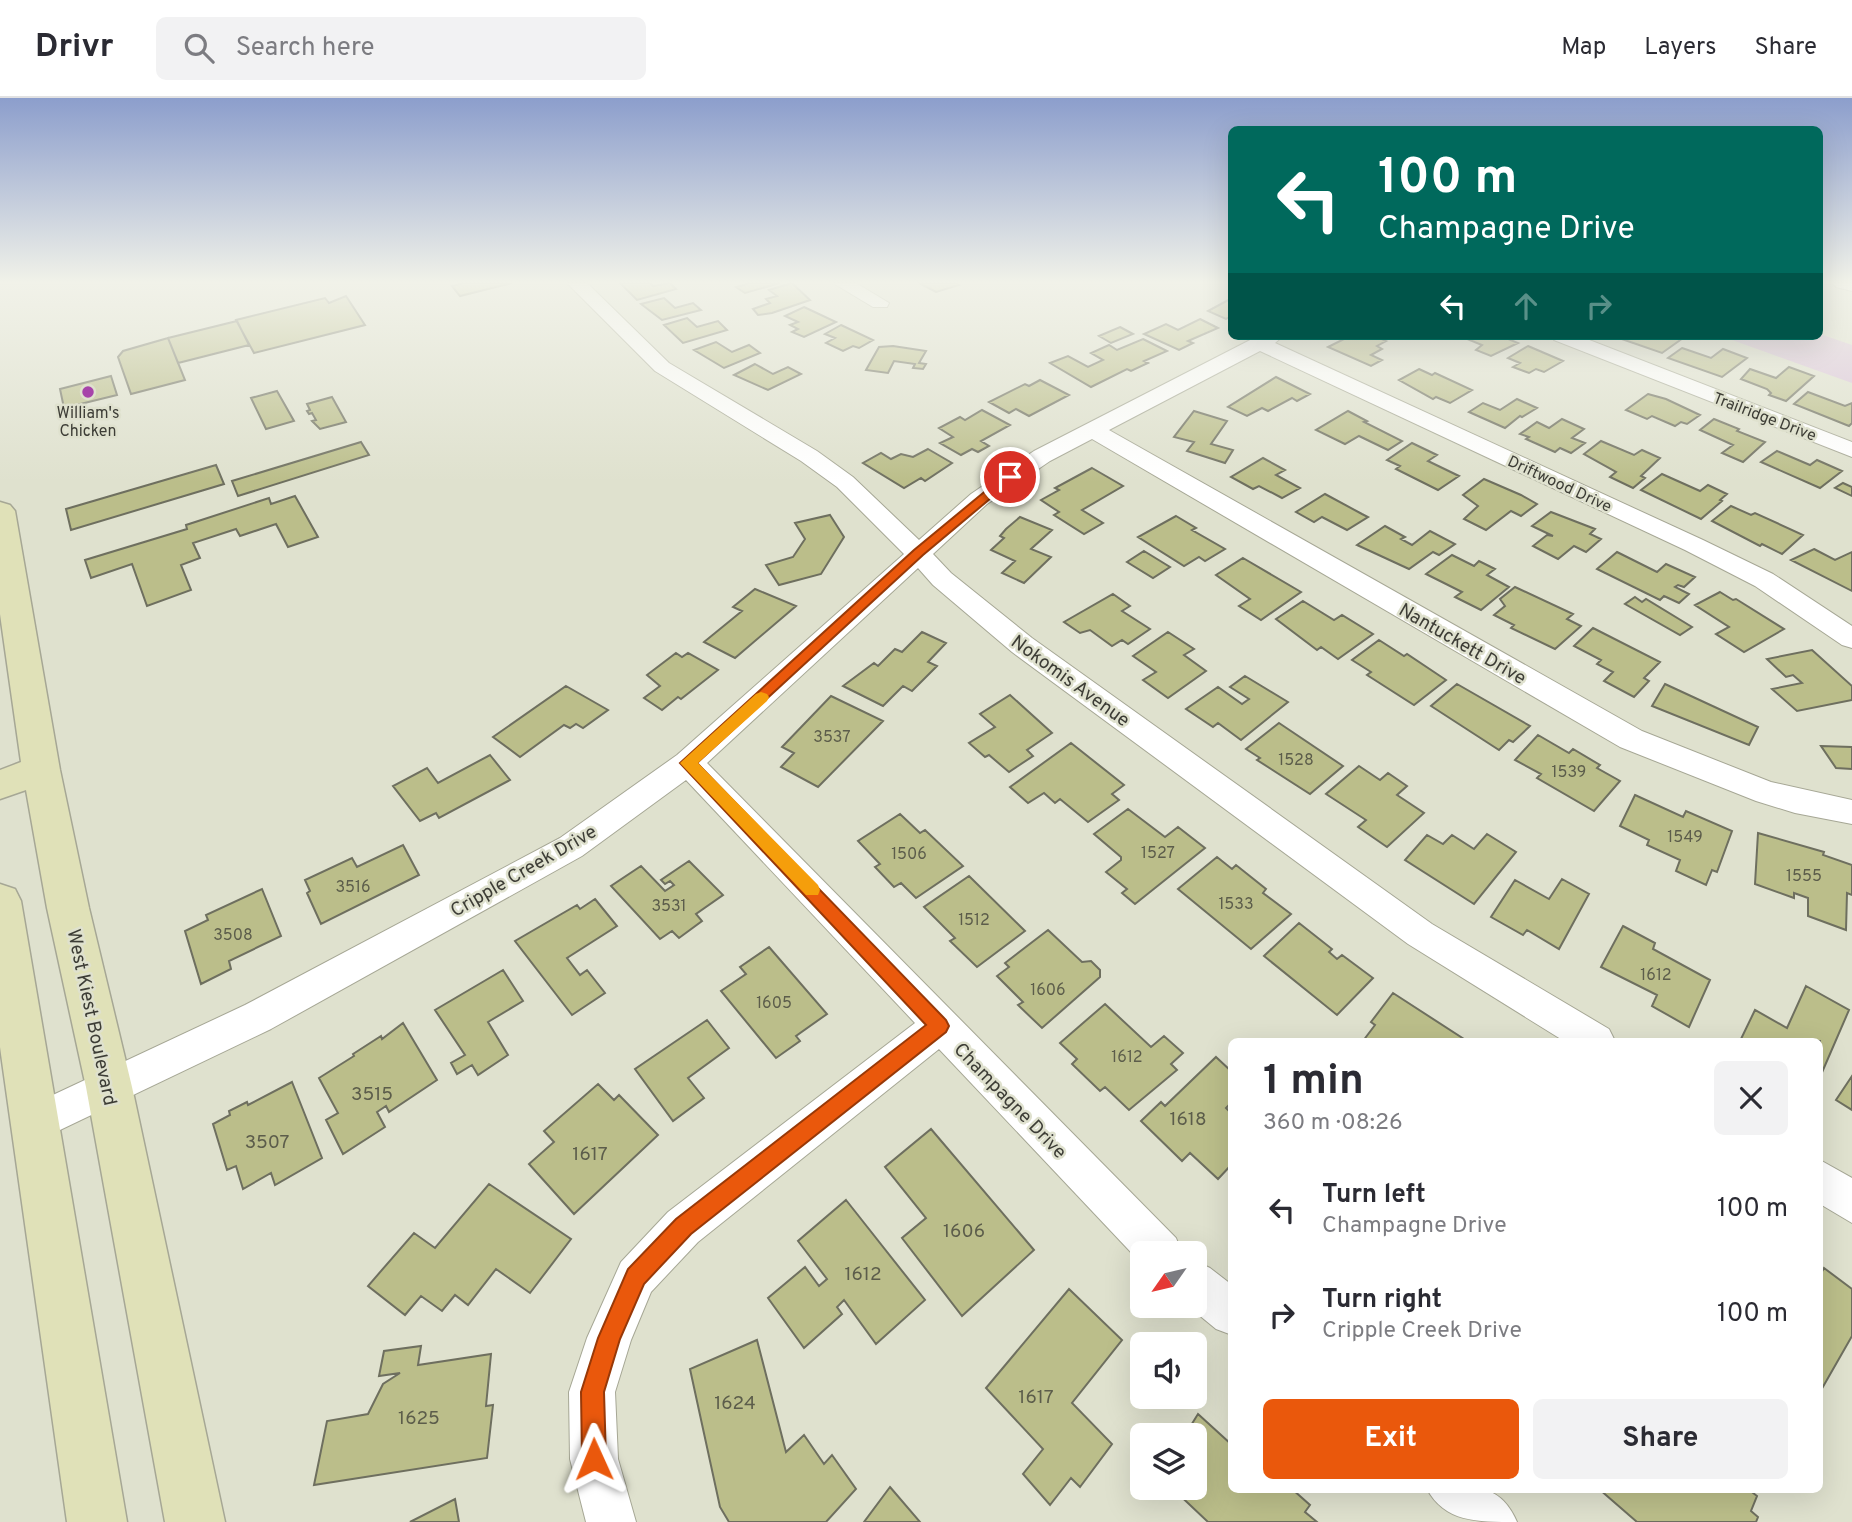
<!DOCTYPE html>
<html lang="en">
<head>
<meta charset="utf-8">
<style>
	body { margin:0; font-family:Overpass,sans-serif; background:#f2f2f3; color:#2b2b33; height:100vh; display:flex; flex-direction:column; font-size:26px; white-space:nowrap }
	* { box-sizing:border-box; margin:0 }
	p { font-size:23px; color:#7c7c81 }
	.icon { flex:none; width:38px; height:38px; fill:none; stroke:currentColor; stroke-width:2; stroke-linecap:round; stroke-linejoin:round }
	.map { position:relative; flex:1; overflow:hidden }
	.sheet { position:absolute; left:1228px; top:940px; width:595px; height:455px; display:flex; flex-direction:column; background:#fff; border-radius:10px; box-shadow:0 7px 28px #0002 }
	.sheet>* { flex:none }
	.guide { position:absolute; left:1228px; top:28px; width:595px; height:214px; border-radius:10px; box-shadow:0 7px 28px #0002; background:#00695c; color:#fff; overflow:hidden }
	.needle { width:46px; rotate:236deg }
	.controls { position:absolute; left:1130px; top:1143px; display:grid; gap:14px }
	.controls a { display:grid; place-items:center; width:77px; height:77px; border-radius:10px; background:#fff; box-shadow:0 7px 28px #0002; font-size:35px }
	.pin { position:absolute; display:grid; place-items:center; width:60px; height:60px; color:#fff; margin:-30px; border:4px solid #fff; border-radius:50%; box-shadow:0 2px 7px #0007 }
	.me { position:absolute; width:77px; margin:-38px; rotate:359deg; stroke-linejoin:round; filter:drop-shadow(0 0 5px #0008) }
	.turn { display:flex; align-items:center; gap:24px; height:147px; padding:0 35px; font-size:32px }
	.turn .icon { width:91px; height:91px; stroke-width:2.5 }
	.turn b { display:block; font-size:49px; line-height:60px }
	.lanes { display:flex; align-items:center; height:66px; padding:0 35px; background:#0003; justify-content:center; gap:35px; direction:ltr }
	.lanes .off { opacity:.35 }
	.round { display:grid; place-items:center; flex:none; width:74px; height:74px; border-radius:10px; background:#f2f2f3 }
	.headline { display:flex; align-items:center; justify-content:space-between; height:119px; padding:0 35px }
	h1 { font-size:42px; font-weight:700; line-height:52px }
	.cta { display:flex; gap:14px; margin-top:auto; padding:14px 35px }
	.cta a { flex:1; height:80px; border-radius:10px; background:#ea580c; color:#fff; font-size:28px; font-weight:700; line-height:80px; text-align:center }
	.cta a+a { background:#f2f2f3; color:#2b2b33 }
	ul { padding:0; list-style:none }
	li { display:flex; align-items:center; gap:21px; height:105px; padding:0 35px }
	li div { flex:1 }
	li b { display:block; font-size:26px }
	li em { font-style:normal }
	header { display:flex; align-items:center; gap:42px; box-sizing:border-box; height:98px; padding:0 35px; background:#fff; border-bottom:2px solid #e1e1e2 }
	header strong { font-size:33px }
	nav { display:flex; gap:38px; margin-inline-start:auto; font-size:24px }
	.search { width:490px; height:63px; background:#f2f2f3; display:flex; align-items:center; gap:18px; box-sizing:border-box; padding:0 24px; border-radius:10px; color:#7c7c81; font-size:26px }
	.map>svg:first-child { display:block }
</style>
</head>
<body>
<header>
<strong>Drivr</strong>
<div class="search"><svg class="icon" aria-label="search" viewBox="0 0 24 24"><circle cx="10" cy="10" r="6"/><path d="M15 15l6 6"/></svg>Search here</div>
<nav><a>Map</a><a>Layers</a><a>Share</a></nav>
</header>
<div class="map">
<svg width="1852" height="1424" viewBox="0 0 1852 1424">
	<rect width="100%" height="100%" fill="#dfe1ce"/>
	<path fill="#dac1da" d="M1820,236l32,11v38l-131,-47z"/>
	<path fill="#bbbe8a" stroke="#6e6f5f" stroke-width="2" d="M463,185h49l-52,13 -8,-10z
		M620,185h30l3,3 17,-3 6,6 -39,11z
		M750,185h30l-35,10 -9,-6z
		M792,185l18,17 -38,13 -14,2 -5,-6 17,-6 -4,-4 11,-3 -8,-6z
		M919,185h37l3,2 -23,7z
		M346,198l19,29 -111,28 -18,-33 89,-22 4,5z
		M664,200l11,10 18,-5 8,7 -39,10 -21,-16z
		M1232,200v18l-6,3 -18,-8z
		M804,209l32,15 -32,15 -12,-5 6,-3 -8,-4 8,-3 -13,-6z
		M687,220l10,9 21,-6 9,9 -44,13 -19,-18z
		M1200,221l18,9 -30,13 5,2 -14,7 -35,-16 22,-10 12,6z
		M237,223l12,24 -71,18 -10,-25z
		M841,227l32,15 -14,8 -6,-2 -10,5 -17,-8 9,-5 -10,-4z
		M1120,229l13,7 -22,9 -12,-7z
		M1350,238h25l11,5 -9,5 5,3 -11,6 11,5 -11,6 -43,-19z
		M1460,238h41l17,7 -27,13 -15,-6 6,-5z
		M1618,238h59l6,2 -21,15 -46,-16z
		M168,240l17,42 -54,14 -13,-37 5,-6z
		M1143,241l24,12 -23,10 4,2 -17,8 -4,-2 -36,18 -41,-24 18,-7 20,11 15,-7 -12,-7 18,-8 8,5z
		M716,244l16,10 17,-7 11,8 -36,15 -30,-18z
		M893,248l33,5 -7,12 7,1 -3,5 -10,-1 2,-4 -21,-3 -6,12 -22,-3 13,-23z
		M1528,248l35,15 -19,11 -8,-3 -7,4 -16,-6 7,-4 -12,-5z
		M1682,250l29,10 12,-9 24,9 -25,19 -54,-19z
		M755,266l18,10 15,-7 13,7 -33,16 -34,-15z
		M1789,269l25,9 -28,25 -17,-6 2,-2 -4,-4 -26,-10 9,-10 26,9z
		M1419,271l13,6 3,-2 37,17 -22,13 -14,-6 -3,2 -34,-19z
		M111,278l6,19 -53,13 -4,-19z
		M1276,279l34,17 -13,7 -5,-3 -24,13 -6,-3 -15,8 -19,-9z
		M1040,282l29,15 -40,21 -13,-7 -7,4 -20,-11 36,-18 4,2z
		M277,293l17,30 -28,8 -15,-31z
		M1808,294l37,14 7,-3v20l-3,3 -55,-22z
		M1648,296l18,5 34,16 -13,9 -6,-2 -6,4 -23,-10 -5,3 -21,-9z
		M332,299l14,25 -26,7 -8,-8 4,-1 -4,-7 -3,1 -2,-3 3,-1 -3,-6z
		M1517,301l20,9 -15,9 -2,-1 -15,12 -36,-16 14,-9 17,7z
		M982,312l28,15 -29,16 8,5 -11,6 -6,-3 -11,6 -21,-12 13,-6 -14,-9 21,-11 5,3z
		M1194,313l33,10 -16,23 22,6 -8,13 -38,-12 7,-9 -20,-5z
		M1348,313l19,10 -3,1 38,19 -14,9 -29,-14 -14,8 -29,-14z
		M1562,321l22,10 -12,9 13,5 -14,10 -11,-5 -5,4 -29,-13 3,-2 -9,-3 17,-12 12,6z
		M1714,321l25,10 -2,2 28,11 -22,20 -21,-9 11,-8 -33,-15z
		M1601,343l33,14 8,-5 18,8 -19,18 4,2 -12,10 -23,-11 6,-5 -32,-18z
		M361,344l8,13 -131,41 -6,-15z
		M1412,345l25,12 -9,6 31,15 -21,14 -42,-21 4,-3 -13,-6z
		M928,351l24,14 -27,18 -4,-3 -17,10 -41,-25 18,-10 10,6 10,-5 12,3z
		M1777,353l33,14 7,-5 25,11 -22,17 -59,-26z
		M1263,360l22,12 -9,5 24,13 -18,10 -23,-12 -6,3 -22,-12z
		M216,367l8,19 -153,46 -5,-21z
		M1092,370l31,18 -41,24 21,13 -19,11 -30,-19 5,-3 -18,-12 18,-10 -4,-2z
		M1662,376l38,17 8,-6 19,9 -7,6 2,1 -21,18 -60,-29z
		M1484,381l37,16 16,9 -16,12 -10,-5 -25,19 -22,-11 14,-13 -15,-11z
		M1843,385l9,4v9l-17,-8z
		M1325,396l37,20 6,3 -21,13 -25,-13 -8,5 -18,-10z
		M295,398l23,41 -30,10 -12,-23 -36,12 -4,-7 -43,14 7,15 -19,7 10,25 -44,16 -15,-42 -41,14 -6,-18 102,-31 -1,-4 83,-27 2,6z
		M1731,408l20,9 4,-2 48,22 -21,19 -20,-10 -2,2 -48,-25z
		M1551,414l44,17 -5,5 11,5 -15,13 -12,-6 -16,13 -25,-13 14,-11 6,1 -21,-10z
		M830,417l14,22 -23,37 -42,11 -13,-20 27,-8 12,-18 -10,-16z
		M1176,418l20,12 -4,2 33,19 -20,12 -6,-4 -15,9 -46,-29z
		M1020,419l32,13 -21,19 20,8 -27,26 -22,-10 13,-12 -24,-11 13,-12 -4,-2 6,-7z
		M1385,428l20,11 -4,2 11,6 18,-14 25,13 -16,11 -6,-3 -24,17 -52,-24z
		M1814,451l21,11 17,-8v39l-61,-31z
		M1144,453l26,16 -17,11 -26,-16z
		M1617,454l40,20 9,-8 29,13 -11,10 -6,-2 -3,2 14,7 -10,9 -15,-7 -4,4 -63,-31z
		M1452,457l22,11 5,-5 16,8 -8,6 22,12 -28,23 -26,-13 7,-5 -36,-18z
		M1243,460l58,34 -40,28 -22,-14 11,-7 -34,-24z
		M1515,489l58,27 -6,5 14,7 -26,23 -44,-21 3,-3 -20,-10 11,-9 -5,-7z
		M755,491l41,17 -61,52 -31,-16 38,-31 -9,-4z
		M1720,494l13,8 3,-1 48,30 -40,23 -28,-18 13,-7 -34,-22z
		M1113,496l17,12 -8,5 28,18 -22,15 -6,-4 -10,6 -22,-16 -10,3 -16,-11z
		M1635,499l7,5 4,-3 46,28 -12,8 -55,-31z
		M1303,503l31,19 8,-5 31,19 -35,25 -17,-12 -4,3 -41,-31z
		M1593,530l67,34 -16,16 5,3 -15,16 -30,-16 9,-9 -16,-8 4,-4 -27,-14z
		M922,534l24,11 -18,19 9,4 -25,25 -9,-5 -20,20 -40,-20 31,-23 4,3 17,-17 7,3z
		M1168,534l26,17 -10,6 22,16 -38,27 -25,-18 13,-8 -23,-16z
		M1379,542l25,16 3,-2 39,26 -32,25 -47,-30 4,-3 -19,-12z
		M1812,552l40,36v14l-55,11 -25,-22 30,-6 -9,-8 -7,2 -19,-18z
		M676,555l6,4 6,-4 30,17 -37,29 -3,-2 -16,13 -18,-12 16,-12 -13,-11z
		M1245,578l43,26 -47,38 -23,-17 -5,4 -27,-18 32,-22 24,17 7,-5 -19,-12z
		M1457,586l73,42 -17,16 -4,-2 -10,10 -68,-44z
		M1665,586l93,43 -9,18 -97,-39z
		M566,588l42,24 -25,18 -7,-4 -6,4 -6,-3 -44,32 -27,-20z
		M1010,597l42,38 -25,17 6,6 -24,16 -20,-17 -4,2 -16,-14 26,-16 -15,-13z
		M831,598l52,25 -65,66 -37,-20 13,-14 -12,-6z
		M1279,625l64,43 -33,28 -53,-34 3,-2 -14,-9z
		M1538,637l31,18 4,-4 27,16 -3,3 23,13 -26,30 -57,-33 4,-4 -26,-14z
		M1071,645l53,42 -12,9 7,6 -31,22 -28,-23 -5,4 -11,-10 -16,10 -18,-16z
		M1821,648l31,1v22l-16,-1z
		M490,657l20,25 -71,38 -3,-5 -16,8 -27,-35 34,-18 11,15z
		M1359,668l21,14 8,-7 19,13 -10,9 27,18 -37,34 -29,-20 8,-7 -40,-26z
		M1635,697l48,22 3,-6 46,20 -15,41 -5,-2 -6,15 -30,-14 4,-11 -33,-15 2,-5 -29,-14z
		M1128,711l37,28 13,-10 27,21 -70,56 -13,-11 5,-4 -21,-17 15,-12v-3l-27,-23z
		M900,716l20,19 5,-3 38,36 -47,32 -15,-15 -7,4 -19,-20 5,-3 -22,-23z
		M1758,735l66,19 -1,3 29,10v30l-5,-2 -1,37 -38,-14v-18l-14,-5v5l-39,-14z
		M1487,736l29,18 -42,52 -69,-44 22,-25 16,9 9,-9 22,14z
		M403,747l16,30 -98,49 -14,-31 3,-2 -5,-11 47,-22 5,9z
		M1217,759l15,12 4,-4 30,24 -3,4 28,21 -40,35 -73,-60z
		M689,763l34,34 -27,19 6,7 -23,17 -7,-7 -12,8 -49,-53 30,-20 24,25 9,-6 -4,-4 -5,3 -4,-4z
		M969,778l56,55 -48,36 -27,-26 5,-3 -31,-31z
		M1562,781l27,15 -30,55 -32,-19 -4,5 -32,-18 24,-37 34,19z
		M262,791l19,47 -52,25 2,8 -30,15 -16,-53 23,-11 -2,-5z
		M595,801l22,27 -50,32 13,17 7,-5 18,23 -33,22 -57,-74 62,-36 3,4z
		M1299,825l33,26 -3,3 8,7 5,-4 31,23 -36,37 -73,-59z
		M1623,828l32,17 -2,6 57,31 -21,47 -37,-21 5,-11 -56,-28z
		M1048,832l34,32 9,-1 9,9v7l-58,51 -24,-23 5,-3 -26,-26 12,-9 -4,-4z
		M769,849l58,67 -31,22 4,5 -24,17 -55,-67 25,-17 -6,-7z
		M503,872l20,31 -35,21 20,33 -30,20 -6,-10 -15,9 -6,-11 14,-8 -30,-45z
		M1806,888l43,24 -29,67v-36h-80l15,-31 32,18z
		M1393,895l74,48h-104l12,-16 -4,-3z
		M1105,906l46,43 13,-11 19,17 -12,11 6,6 -48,40 -24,-23 -5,4 -28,-27 5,-5 -17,-16z
		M707,922l22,28 -41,30 16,20 -31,23 -38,-52z
		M403,925l34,57 -48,32 -3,-6 -9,6 8,15 -42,27 -17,-34 12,-7 -19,-35 35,-22 -1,-2 28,-18 1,3z
		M1216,959l16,15v30l-6,6 6,6v50l-14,15 -28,-26 -8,8 -41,-40 20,-19 4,4z
		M1852,978v34l-16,-10z
		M292,984l30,76 -47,27 -4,-12 -28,16 -7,-23 -9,4 -14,-46 17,-9 -1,-4 18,-9 1,3z
		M598,986l16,16 5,-5 39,40 -84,79 -45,-50 25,-22 -10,-11z
		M931,1031l103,121 -72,66 -60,-78 24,-20 -41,-51z
		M489,1086l82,55 -41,54 -34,-24 -28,36 -13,-10 -13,16 -21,-15 -16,19 -37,-29 46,-53 21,15z
		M846,1102l79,100 -49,44 -32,-44 -7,7 5,7 -38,34 -36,-50 37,-31 14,19 8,-7 -29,-38z
		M1824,1170l28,21v47l-32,56v-117z
		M1069,1191l53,51 -50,63 40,41 -32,43 -9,-9 -21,27 -27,-31 20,-25 -57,-61z
		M757,1242l29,112 18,-17 20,29 8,-9 24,34 -30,33h-97l-9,-15 -30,-138z
		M421,1248l-3,19 73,-11 -5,52 7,-1 -6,53 -173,27 13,-64 41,-7 15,-30 17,-11 -21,3 5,-25z
		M1198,1316l34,31v44h60l18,16 -5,7 12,10h-109l-36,-34h23v-53h-10z
		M890,1389l30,35h-56z
		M1599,1391h149l9,7 -6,15 7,6 -2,5h-119z
		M455,1401l4,23h-49z"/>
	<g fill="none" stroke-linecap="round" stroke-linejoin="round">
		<defs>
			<path id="street" d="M567,185h20l82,80 148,88 36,26 66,63 52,-46 63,-43 224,-115h25l-8,7 428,197 70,34 79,52v22l-10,-3 -87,-59 -70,-36 -425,-199 -151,79 533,301 129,51 81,18v24l-57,-11 -39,-12 -136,-54 -528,-308 -42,22 -63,43 -54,50 18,19 81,65 400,286 177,105 6,12h-51l-156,-97 -396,-292 -79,-67 -15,-17 -211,195 469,475 6,15h-39v12l-204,-216 -241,193 -47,50 -20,48 -16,52 3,67 18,63h-50l-16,-63 -1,-67 18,-54 34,-76 47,-50 247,-189 -229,-243 -104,76 -311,173 -234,112 -14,-6 -6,-13 6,-13 222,-104 315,-167 117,-83 227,-201 -67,-67 -36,-26 -146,-90z
				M833,185h23l33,20 -2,4h-14z
				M1833,185h19v8l-16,-4z
				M1551,238h28l273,106v15l-298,-117z
				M1820,1062l32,18v45l-32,-19z
				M1195,1163l15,7 22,17v50l-16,-6 -28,-23h7z
				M1427,1391c41,0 71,-11 90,33 -41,0 -72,0 -90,-33z"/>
			<path id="secondary" d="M0,404l10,3 5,6 45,259 29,138 43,179 93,435h-60l-79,-435 -39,-179 -21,-118 -26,9v-29l21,-8 -21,-148z
				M0,786l15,5 6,12 106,621h-60l-67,-475z"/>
		</defs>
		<use href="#street" stroke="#a6a795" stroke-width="2"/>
		<use href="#secondary" stroke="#a6a795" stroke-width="3"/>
		<use href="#street" fill="#fff" fill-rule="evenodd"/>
		<use href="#secondary" fill="#e0e1b8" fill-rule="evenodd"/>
	</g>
	<linearGradient id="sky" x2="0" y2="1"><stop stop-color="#8c9ecc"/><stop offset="0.48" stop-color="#f1f2e9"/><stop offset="1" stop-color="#f1f2e9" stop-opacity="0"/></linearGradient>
	<rect width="1852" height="384" fill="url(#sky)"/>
	<path fill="#ea580c" stroke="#983908" stroke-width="2" d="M1006,376l10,3 -93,78 -226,208 249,257 3,6 -3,6 -255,202 -47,50 -24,55 -16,53 2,67 -4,8 -8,4 -9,-4 -3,-8 -1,-67 17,-54 30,-69 48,-50 250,-194 -246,-262 234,-213z"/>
	<path fill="#f59e0b" d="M761,594l6,2 2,3 -2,4 -69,62 120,122 2,5 -2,5h-12l-126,-132 76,-69z"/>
	<circle fill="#a744aa" stroke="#dfe1ce" stroke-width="2.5" cx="88" cy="294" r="7"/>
	<g text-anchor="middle" stroke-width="5" stroke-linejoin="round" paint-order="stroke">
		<g font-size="16" fill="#3d3d36" stroke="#dfe1ce">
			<text x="88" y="320">William's<tspan x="88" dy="18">Chicken</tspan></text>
		</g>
		<g font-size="16" fill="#3d3d36" stroke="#dfe1ce">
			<text transform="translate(1765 318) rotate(21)" y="6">Trailridge Drive</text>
			<text transform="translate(1560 385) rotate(25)" y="6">Driftwood Drive</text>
		</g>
		<g font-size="16" fill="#5c5d4b">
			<text x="832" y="644">3537</text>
			<text x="1296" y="667">1528</text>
			<text x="1569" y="679">1539</text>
			<text x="1685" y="744">1549</text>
			<text x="1158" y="760">1527</text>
			<text x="909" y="761">1506</text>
			<text x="1804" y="783">1555</text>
			<text x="353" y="794">3516</text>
			<text x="1236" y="811">1533</text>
			<text x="669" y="813">3531</text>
			<text x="974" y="827">1512</text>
			<text x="233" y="842">3508</text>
			<text x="1656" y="882">1612</text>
			<text x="1048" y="897">1606</text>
			<text x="774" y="910">1605</text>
			<text x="1127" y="964">1612</text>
		</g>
		<g font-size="19" fill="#3d3d36" stroke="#dfe1ce">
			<text transform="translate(1463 545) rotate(30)" y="7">Nantuckett Drive</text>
			<text transform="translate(1071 582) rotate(36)" y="7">Nokomis Avenue</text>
			<text transform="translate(523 772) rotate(-30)" y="7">Cripple Creek Drive</text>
			<text transform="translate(93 919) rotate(78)" y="7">West Kiest Boulevard</text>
			<text transform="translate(1011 1002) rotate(46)" y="7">Champagne Drive</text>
		</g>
		<g font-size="19" fill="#5c5d4b">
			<text x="372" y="1002">3515</text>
			<text x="1188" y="1027">1618</text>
			<text x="267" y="1050">3507</text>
			<text x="590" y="1062">1617</text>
			<text x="964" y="1139">1606</text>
			<text x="863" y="1182">1612</text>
			<text x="1036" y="1305">1617</text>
			<text x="735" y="1311">1624</text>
			<text x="419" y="1326">1625</text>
		</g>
	</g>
</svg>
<div class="controls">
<a><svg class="needle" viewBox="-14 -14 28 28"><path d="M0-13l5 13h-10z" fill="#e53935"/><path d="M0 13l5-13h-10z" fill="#7c7c81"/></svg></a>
<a><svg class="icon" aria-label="sound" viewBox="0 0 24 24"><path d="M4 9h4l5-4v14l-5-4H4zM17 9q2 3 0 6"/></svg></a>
<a><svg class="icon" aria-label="layers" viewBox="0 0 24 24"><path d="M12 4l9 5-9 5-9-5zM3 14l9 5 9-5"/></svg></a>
</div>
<div class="pin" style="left:1010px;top:379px;background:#d93025"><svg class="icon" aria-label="arrive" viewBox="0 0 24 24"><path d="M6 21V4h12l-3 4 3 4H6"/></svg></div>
<svg class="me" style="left:594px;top:1361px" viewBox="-20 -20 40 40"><path d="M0-17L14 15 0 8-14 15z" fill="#ea580c" stroke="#fff" stroke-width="4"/></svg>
<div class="guide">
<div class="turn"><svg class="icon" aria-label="left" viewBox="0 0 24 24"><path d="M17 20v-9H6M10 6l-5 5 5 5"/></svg><div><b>100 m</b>Champagne Drive</div></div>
<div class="lanes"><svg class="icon" aria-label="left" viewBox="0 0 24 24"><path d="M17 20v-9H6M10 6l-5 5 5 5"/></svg><svg class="icon off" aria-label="ahead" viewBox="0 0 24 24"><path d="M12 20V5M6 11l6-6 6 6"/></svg><svg class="icon off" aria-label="right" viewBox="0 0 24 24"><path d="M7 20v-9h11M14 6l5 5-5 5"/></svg></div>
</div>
<section class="sheet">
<div class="headline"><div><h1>1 min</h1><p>360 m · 08:26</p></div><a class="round"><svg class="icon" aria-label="close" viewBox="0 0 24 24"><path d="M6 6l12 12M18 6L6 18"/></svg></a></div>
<ul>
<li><svg class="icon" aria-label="left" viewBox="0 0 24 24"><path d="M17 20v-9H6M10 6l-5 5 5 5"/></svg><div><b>Turn left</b><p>Champagne Drive</p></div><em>100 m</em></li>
<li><svg class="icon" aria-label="right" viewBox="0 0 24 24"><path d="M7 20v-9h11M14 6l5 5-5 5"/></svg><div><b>Turn right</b><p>Cripple Creek Drive</p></div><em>100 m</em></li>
</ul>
<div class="cta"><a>Exit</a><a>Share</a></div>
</section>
</div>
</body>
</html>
